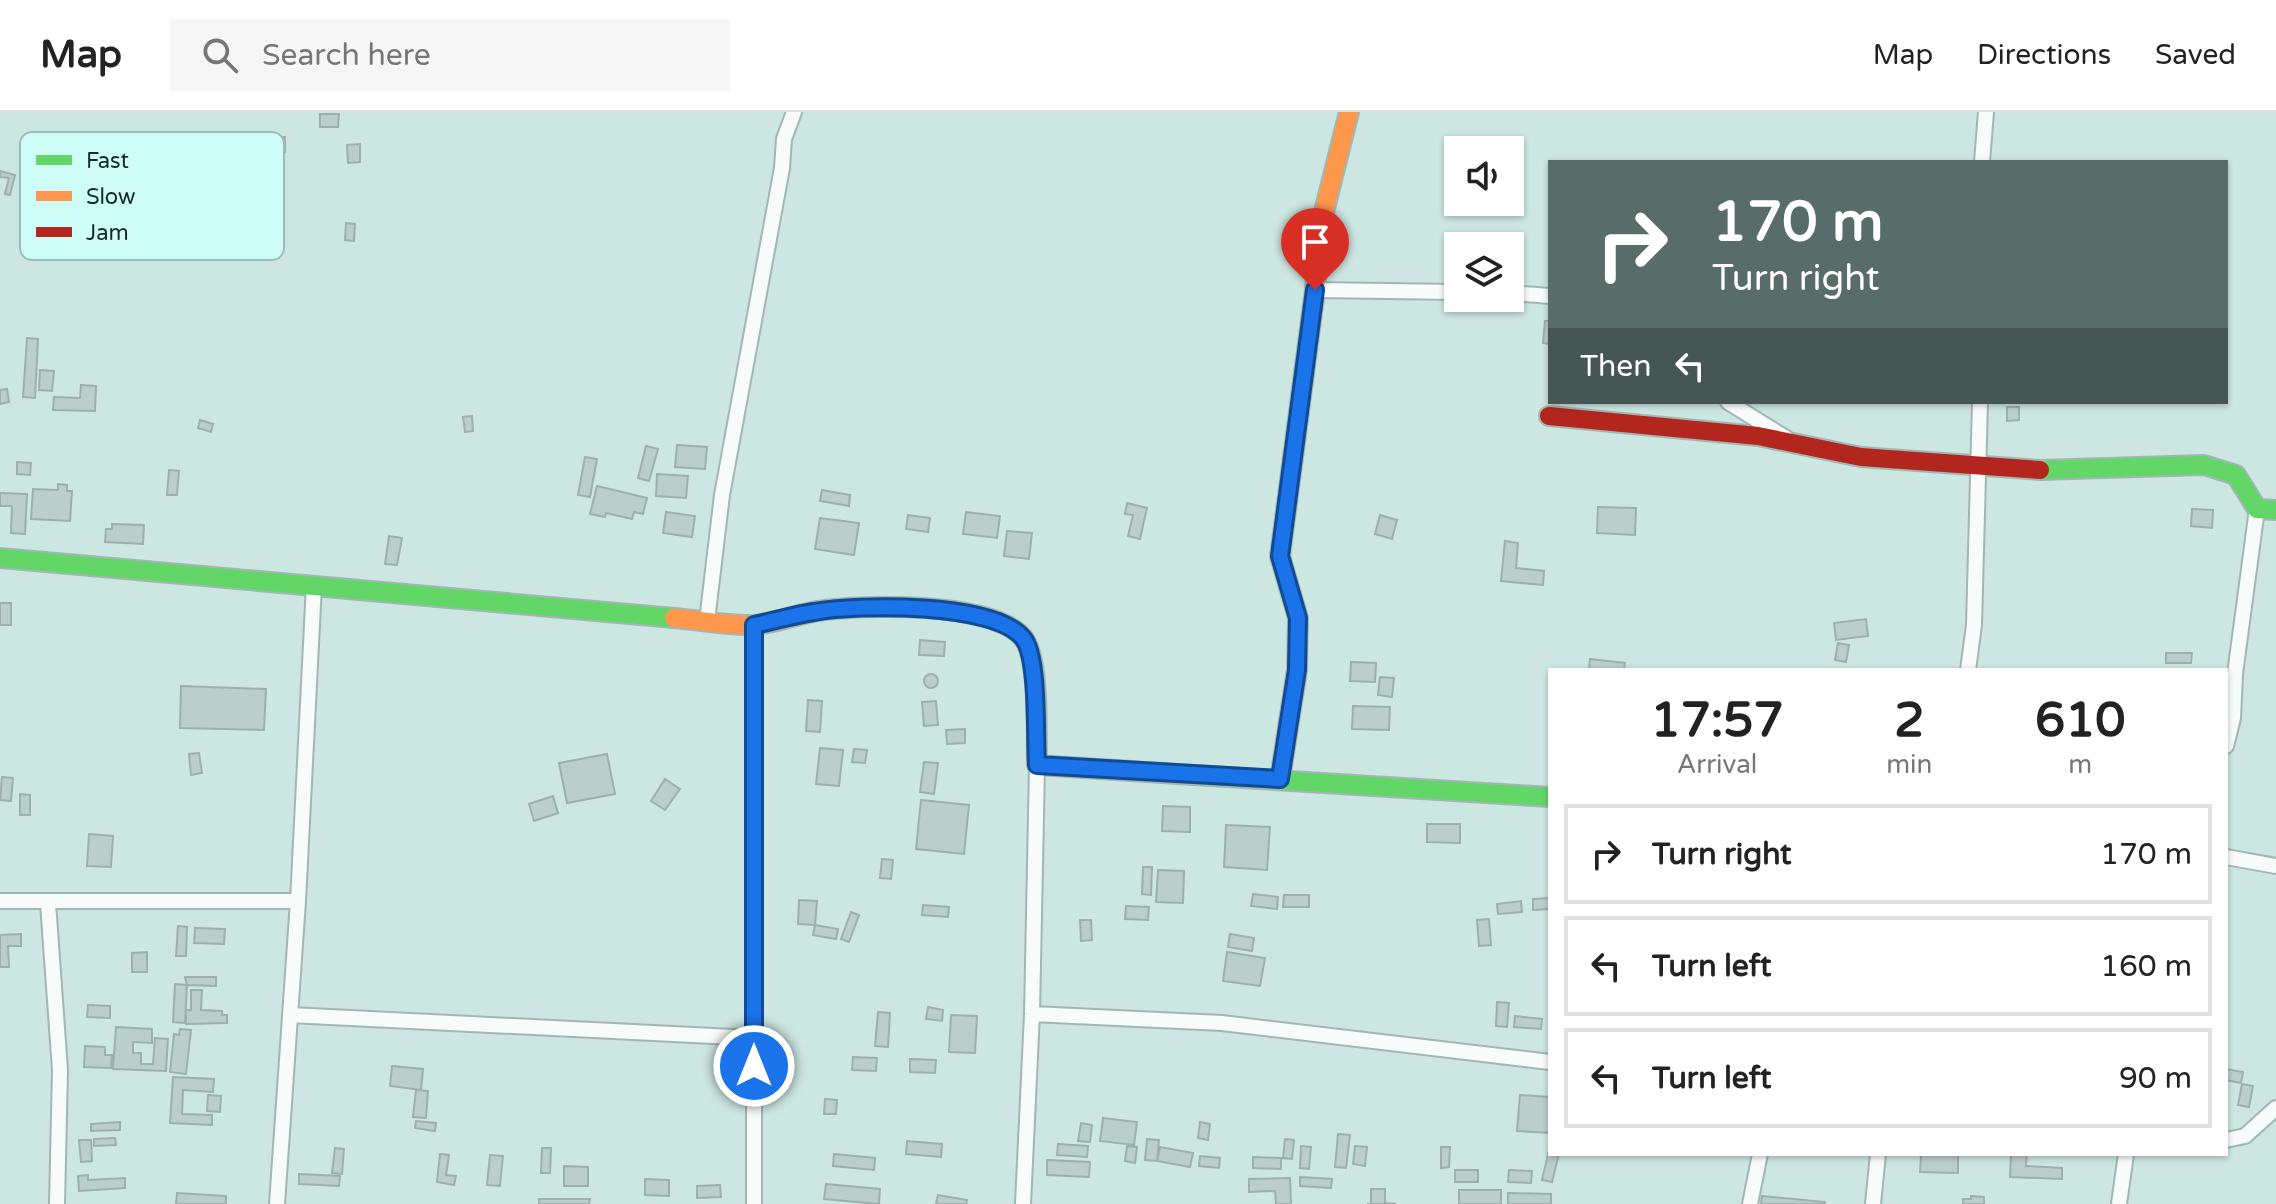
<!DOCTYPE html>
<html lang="en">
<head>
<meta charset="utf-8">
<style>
	body { margin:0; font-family:"Varela Round",sans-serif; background:#f6f6f6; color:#222; height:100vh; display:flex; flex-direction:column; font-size:30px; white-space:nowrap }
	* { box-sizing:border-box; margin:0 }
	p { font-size:26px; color:#767676 }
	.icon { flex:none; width:44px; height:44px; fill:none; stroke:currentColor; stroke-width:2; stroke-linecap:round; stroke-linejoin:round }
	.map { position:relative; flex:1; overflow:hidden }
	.side { position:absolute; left:1548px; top:556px; width:680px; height:488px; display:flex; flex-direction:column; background:#fff; border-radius:0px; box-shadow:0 2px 6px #0004 }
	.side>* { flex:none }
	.hud { position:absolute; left:1548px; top:48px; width:680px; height:244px; border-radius:0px; box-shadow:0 2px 6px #0004; background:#586c69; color:#fff; overflow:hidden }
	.fabs { position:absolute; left:1444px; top:24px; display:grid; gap:16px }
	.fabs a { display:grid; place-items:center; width:80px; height:80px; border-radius:0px; background:#fff; box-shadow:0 2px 6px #0004; font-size:40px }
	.pin { position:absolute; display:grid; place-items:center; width:68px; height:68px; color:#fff; margin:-82px -34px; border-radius:50% 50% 50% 0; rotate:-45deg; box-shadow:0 0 8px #0007 }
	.pin .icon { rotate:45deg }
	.me { position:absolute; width:88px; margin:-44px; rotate:0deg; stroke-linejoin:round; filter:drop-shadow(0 0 6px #0008) }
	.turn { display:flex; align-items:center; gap:28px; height:168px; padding:0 32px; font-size:36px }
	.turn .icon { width:104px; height:104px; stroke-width:2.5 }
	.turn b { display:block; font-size:56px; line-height:68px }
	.then { display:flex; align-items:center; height:76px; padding:0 32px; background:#0003; gap:16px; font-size:30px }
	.eta { display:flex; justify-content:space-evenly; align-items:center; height:136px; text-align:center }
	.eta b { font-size:48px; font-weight:700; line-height:56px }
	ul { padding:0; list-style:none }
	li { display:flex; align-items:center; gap:24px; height:100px; margin:0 16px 12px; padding:0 16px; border:4px solid #e0e0e0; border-radius:0px }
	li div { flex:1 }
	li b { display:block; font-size:30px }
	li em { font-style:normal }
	header { display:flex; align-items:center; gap:48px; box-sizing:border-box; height:112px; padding:0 40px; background:#fff; border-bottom:2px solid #e0e0e0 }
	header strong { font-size:38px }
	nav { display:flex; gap:44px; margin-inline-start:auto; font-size:28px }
	.search { width:560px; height:72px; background:#f6f6f6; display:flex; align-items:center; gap:20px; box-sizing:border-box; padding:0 28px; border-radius:0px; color:#767676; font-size:30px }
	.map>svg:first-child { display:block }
</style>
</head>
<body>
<header>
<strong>Map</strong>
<div class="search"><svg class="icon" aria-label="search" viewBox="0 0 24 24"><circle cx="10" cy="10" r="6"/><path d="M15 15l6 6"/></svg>Search here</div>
<nav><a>Map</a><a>Directions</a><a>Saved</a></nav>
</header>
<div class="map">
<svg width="2276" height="1092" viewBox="0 0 2276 1092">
	<rect width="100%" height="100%" fill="#cce6e1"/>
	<path fill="#baceca" stroke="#9cb0ad" stroke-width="2" d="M320,2h19l-1,13h-18z
		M260,25h25v15h-25z
		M360,32v18l-12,1 -1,-18z
		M0,59l15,4 -5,20 -5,-1 4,-16 -9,-1z
		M346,111l9,1 -1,17 -9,-1z
		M1545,209h5v23l-7,-1z
		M27,226l11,1 -3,59 -12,-1z
		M40,258l14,1 -2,20 -13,-1z
		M81,273l15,1 -1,25 -42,-1 1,-13 26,1z
		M7,277l2,13 -9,2v-14z
		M2007,295h12v13l-12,1z
		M472,304l1,15 -8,1 -2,-15z
		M200,308l13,4 -2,8 -13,-4z
		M677,333l30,2 -2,22 -30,-2z
		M646,334l12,3 -9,32 -11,-3z
		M585,345l12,2 -7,38 -12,-2z
		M17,350l14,1 -1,12 -13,-1z
		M169,358l10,1 -2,24h-10z
		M657,362l31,2 -2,22 -30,-2z
		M58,372l9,1v6h5l-2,30 -39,-2 2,-30 25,1z
		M597,374l50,12 -4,16 -9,-2 -2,7 -26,-6 -1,4 -15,-3z
		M822,378l28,5 -1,11 -29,-5z
		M0,381l27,1 -2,40 -14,-1 1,-27h-12z
		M1127,391l20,5 -7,31 -12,-3 5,-21 -8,-1z
		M1598,395l38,1 -1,27 -38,-2z
		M2192,397l21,1 -1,18 -21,-2z
		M666,400l29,4 -3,21 -29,-4z
		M966,400l34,4 -3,22 -34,-4z
		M908,403l22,3 -2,14 -22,-3z
		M1380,403l17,5 -5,19 -17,-5z
		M820,406l39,5 -5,32 -39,-6z
		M112,412l32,1 -1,19 -38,-2 1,-13h6z
		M1007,419l25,2 -3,26 -25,-3z
		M389,424l13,2 -5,27 -12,-1z
		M1505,429l13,2 -2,25 28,3 -1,14 -42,-4z
		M0,491h11v22h-11z
		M1866,507l2,17 -32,4 -2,-17z
		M920,528l25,2 -1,14 -25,-1z
		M1838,531l11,2 -3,17 -11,-2z
		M2166,541h26l-1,10h-25z
		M1590,547l35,4 -1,7h-35z
		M1351,550l25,1 -1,19 -25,-1z
		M924 569a7 7 0 1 1 14 0a7 7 0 1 1-14 0Z
		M1380,565l14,1 -2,19 -14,-2z
		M181,574l85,3 -2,41 -84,-2z
		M808,588l14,1 -2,31 -14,-1z
		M936,589l2,24 -14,1 -2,-24z
		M1353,594l37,1 -1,23 -37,-1z
		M965,617v14l-18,1 -1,-14z
		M820,636l23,2 -4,36 -23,-2z
		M854,637l13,1 -2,13 -13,-1z
		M199,641l3,20 -11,2 -2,-21z
		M607,642l8,40 -48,9 -8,-40z
		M924,650l14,1 -4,31 -14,-2z
		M2,665l11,1 -2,23 -11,-1z
		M665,667l15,10 -15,21 -14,-9z
		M20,682l10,1v20h-10z
		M553,684l5,17 -24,8 -5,-17z
		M921,688l48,5 -5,49 -48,-5z
		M1163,694l27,1v25l-28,-1z
		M1427,712h33v19l-33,-1z
		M1226,713l44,2 -3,43 -43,-3z
		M89,722l24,2 -2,31 -24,-1z
		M882,747l11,1 -2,19 -11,-1z
		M1143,755h9l-1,28 -9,-1z
		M1158,758l26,1 -1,32 -27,-1z
		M1253,782l25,3 -1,12 -26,-3z
		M1284,783h25v12h-26z
		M1549,786v11l-16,1v-11z
		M799,788l18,1 -2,24 -17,-1z
		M1521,789l1,11 -24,2 -1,-10z
		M923,793l26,2 -1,10 -26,-2z
		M1126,794l23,1 -1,13 -23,-1z
		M851,800l8,3 -10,27 -8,-3z
		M1489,807l2,26 -12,1 -2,-26z
		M1080,808h11l1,20 -11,1z
		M815,813l23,4 -2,10 -23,-4z
		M178,814l9,1 -1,29h-10z
		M195,816l30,1 -1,15 -30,-1z
		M21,822v12h-13l1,21h-9v-32z
		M1230,822l24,4 -2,13 -24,-4z
		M147,840v20h-15v-19z
		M1227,840l38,6 -5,28 -37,-5z
		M185,865h31v9l-29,-1z
		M175,872l12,1 -2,38 -12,-1z
		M191,878h11l-1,20 21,1v4h5v8l-41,1v-14h5z
		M1497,890l12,1 -2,24 -11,-1z
		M88,893l22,1v12l-23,-1z
		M928,895l15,3 -1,11 -16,-2z
		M878,900l12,1 -2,34 -13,-1z
		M951,903l26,1 -2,37 -26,-1z
		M1515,904l27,3 -1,10 -27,-2z
		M116,915l36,2v14l-19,-1v11h8v11h12l2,-26 13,1 -2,32 -53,-2z
		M180,917l11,1 -5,44 -16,-2 4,-38 5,1z
		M85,934l20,1v8h7l-1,13 -27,-1z
		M853,945l24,1 -1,13 -24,-1z
		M910,947l26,1 -1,13 -25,-1z
		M392,954l31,3 -2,21 -31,-4z
		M2226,957l17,3 -2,11 -15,-3z
		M173,965l41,2 -1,13 -30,-2 -1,24 30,1v10l-42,-2z
		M2242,972l11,2 -4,21 -11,-2z
		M416,978l12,1 -2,27 -13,-1z
		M208,983l13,1 -1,16 -13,-1z
		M1520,983l30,2v36l-33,-2z
		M825,987l12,1 -1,14h-12z
		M1103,1006l34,4 -3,23 -34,-4z
		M416,1009l20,2 -1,8 -20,-3z
		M120,1010v8l-29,1v-7z
		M1200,1010l10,2 -2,16 -10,-2z
		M1081,1011l11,2 -2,17 -12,-1z
		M1338,1022l12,1 -4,33 -11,-1z
		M115,1026l1,7 -22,1v-7z
		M1147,1027l12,1 -2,21 -12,-1z
		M1285,1027l9,1 -2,19 -9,-1z
		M79,1028h12l1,21 -11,1z
		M907,1029l35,3 -1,13 -35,-3z
		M1058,1032l30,2 -1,11 -30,-2z
		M1127,1034l10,1 -2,16 -10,-2z
		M1301,1034l10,1 -2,22 -9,-1z
		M1355,1034l12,1 -2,19 -12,-2z
		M1160,1035l33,6 -3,14 -33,-6z
		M1441,1035h9l-1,20 -8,1z
		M335,1036l9,1 -2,25 -10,-1z
		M542,1036h9l-1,25h-9z
		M1549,1038l1,4h9l-7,28 -10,-2z
		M440,1042l9,1 -3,20 10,1 -2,9 -17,-3z
		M834,1042l41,4 -1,12 -41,-4z
		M1921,1042h37v19l-38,-1z
		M2011,1042h16l-1,12 36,2v11l-52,-2z
		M490,1043l13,1 -3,30 -13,-1z
		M1200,1044l20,2 -1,10 -20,-2z
		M1253,1045l28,1v11l-28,-1z
		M1047,1048l43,2 -1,15 -42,-2z
		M564,1054l24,1v19h-24z
		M1455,1058h23v12h-23z
		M1509,1058l23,1 -1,12 -23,-1z
		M299,1062l41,2 -1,10 -40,-2z
		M88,1063v5l37,-2v10l-46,3 -1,-15z
		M1300,1065l32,2 -1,9 -31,-2z
		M1290,1066l1,26h-15l-1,-13 -26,1v-13z
		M645,1067l24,1v16l-24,-1z
		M826,1072l54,5 -1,15 -55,-5z
		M720,1073l1,12 -24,1v-12z
		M1371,1077h14v14l11,1h-29h4z
		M1459,1078h42v14h-42z
		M177,1081l49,3v8h-50z
		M1508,1081l43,1v10h-43z
		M938,1083l29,5 -1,4h-30z
		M1762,1084l63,6 -1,2h-63z
		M1971,1084l13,1v7h-21v-5h8z
		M539,1087h51l-1,5h-50z"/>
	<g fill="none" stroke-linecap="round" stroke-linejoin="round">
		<defs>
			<path id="street" d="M1982,50l4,-50
				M1315,178l143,2
				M1510,181l40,3
				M1728,290l58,36
				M707,509l15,-126 60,-327 2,-29 10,-27
				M1968,558l6,-45 6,-223
				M2226,634l7,-28 2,-44 22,-165
				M2226,745l50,9
				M0,789h298
				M48,791l12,167 -3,134
				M1032,902l190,9 328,39
				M290,903l463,23
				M2226,1028l19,-4 31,-28
				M277,1092l21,-303 16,-316
				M754,1092v-579
				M1023,1092l9,-190 5,-249
				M1750,1092l10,-50
				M1873,1092l5,-50
				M2119,1092l7,-50"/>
			<path id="fast" d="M2040,358l164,-5 32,10 21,34 19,1
				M0,446l674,60
				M1194,663l356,22"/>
			<path id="slow" d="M674,506c26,2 53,8 79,7 21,-1 44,-11 65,-14 44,-6 177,-11 206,28 16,22 12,98 13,126l157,10
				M1280,667l17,-109 1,-52 -18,-62 35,-266 4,-58 30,-120"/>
			<path id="jam" d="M1549,304l209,20 103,21 179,13"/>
		</defs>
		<use href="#street" stroke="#a2b7b3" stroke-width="18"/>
		<use href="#fast" stroke="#a2b7b3" stroke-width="22"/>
		<use href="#slow" stroke="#a2b7b3" stroke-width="22"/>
		<use href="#jam" stroke="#a2b7b3" stroke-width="22"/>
		<use href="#street" stroke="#f7fbfa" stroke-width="14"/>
		<use href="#fast" stroke="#63d668" stroke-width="18"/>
		<use href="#slow" stroke="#ff974d" stroke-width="18"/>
		<use href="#jam" stroke="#b3261e" stroke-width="18"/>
	</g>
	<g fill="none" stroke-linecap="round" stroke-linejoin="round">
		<defs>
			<path id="route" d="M754,954v-441c20,-4 40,-10 60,-13 43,-8 180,-10 209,26 16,19 12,99 14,127l243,14 17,-109 1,-52 -18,-62 35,-266"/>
		</defs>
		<use href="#route" stroke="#114b97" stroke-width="20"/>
		<use href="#route" stroke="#1a73e8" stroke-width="14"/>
	</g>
	<rect x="20" y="20" width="264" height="128" rx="12" fill="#cefdf7" stroke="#98beb9" stroke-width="2"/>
	<rect x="36" y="43" width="36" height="10" fill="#63d668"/>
	<rect x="36" y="79" width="36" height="10" fill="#ff974d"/>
	<rect x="36" y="115" width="36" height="10" fill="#b3261e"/>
	<g font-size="22" fill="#192b29">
		<text x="86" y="56">Fast</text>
		<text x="86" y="92">Slow</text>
		<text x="86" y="128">Jam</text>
	</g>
</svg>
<div class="fabs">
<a><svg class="icon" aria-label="sound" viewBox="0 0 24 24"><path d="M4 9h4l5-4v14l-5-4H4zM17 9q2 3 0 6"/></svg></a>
<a><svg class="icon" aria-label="layers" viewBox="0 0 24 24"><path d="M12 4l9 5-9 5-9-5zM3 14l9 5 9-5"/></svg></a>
</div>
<div class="pin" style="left:1315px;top:178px;background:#d93025"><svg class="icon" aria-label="arrive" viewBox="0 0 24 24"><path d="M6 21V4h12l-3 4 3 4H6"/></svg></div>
<svg class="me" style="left:754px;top:954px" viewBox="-20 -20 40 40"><circle r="17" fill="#1a73e8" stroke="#fff" stroke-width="3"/><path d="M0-11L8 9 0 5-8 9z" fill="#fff"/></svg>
<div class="hud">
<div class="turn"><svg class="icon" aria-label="right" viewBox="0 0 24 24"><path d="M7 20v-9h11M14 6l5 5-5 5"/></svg><div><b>170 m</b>Turn right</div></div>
<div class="then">Then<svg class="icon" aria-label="left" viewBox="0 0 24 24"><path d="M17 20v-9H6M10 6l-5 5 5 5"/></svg></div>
</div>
<section class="side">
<div class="eta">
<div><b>17:57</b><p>Arrival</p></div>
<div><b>2</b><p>min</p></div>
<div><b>610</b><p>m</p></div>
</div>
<ul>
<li><svg class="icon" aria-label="right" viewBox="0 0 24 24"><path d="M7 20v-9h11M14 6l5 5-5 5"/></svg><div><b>Turn right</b></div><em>170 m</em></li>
<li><svg class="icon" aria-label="left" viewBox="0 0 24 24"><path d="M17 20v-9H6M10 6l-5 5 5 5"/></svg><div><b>Turn left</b></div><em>160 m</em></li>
<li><svg class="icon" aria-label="left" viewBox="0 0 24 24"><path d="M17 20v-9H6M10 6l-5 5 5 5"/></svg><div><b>Turn left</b></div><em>90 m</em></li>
</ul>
</section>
</div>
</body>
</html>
